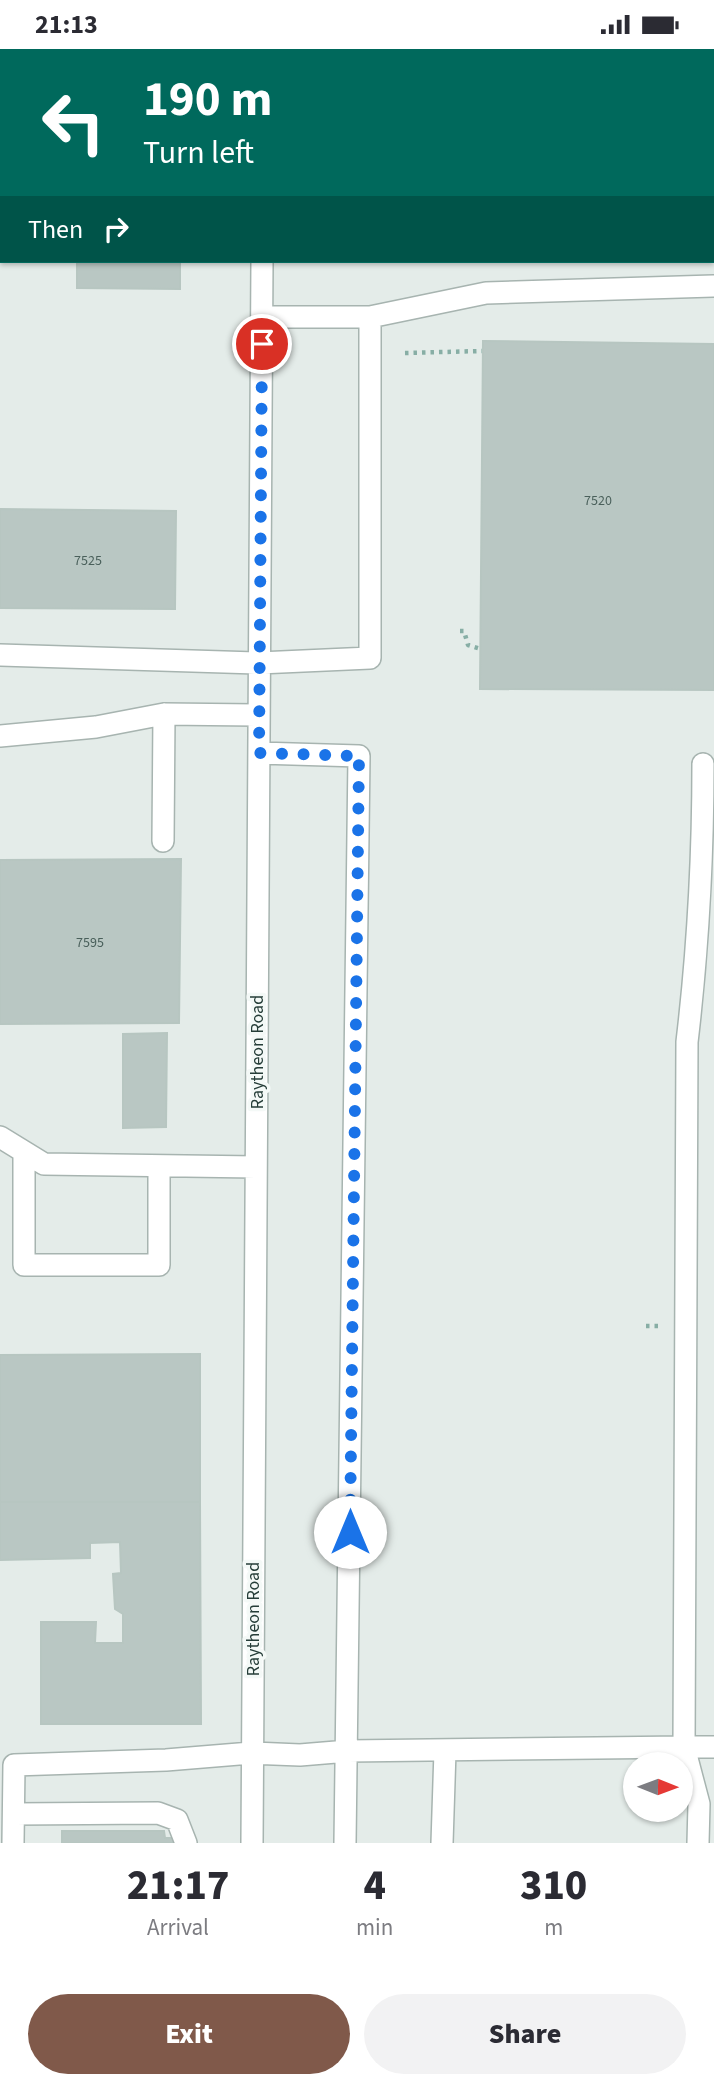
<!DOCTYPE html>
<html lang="en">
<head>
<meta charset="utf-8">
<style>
	body { margin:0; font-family:"Source Sans 3",sans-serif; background:#f2f2f3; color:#2b2b33; height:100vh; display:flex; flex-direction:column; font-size:26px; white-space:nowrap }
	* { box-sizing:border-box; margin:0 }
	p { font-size:23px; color:#7c7c81 }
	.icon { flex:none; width:38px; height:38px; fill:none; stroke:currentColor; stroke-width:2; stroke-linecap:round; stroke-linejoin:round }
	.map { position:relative; height:1794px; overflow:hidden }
	.side { display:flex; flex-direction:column; background:#fff; flex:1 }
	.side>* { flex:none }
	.banner { position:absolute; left:0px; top:0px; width:714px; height:214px; box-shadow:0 2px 5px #0004; background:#00695c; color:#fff; overflow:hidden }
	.needle { width:46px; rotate:91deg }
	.buttons { position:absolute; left:623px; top:1703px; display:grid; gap:14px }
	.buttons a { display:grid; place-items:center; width:70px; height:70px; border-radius:50%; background:#fff; box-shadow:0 2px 5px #0004; font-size:35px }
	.pin { position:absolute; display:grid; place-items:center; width:60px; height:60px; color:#fff; margin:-30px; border:4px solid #fff; border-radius:50%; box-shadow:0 2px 7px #0007 }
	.me { position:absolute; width:77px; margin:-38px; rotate:0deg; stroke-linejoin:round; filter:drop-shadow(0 0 5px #0008) }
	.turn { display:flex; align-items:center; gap:24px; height:147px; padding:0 28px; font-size:32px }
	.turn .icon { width:91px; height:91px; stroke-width:2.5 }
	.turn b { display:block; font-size:49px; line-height:60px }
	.then { display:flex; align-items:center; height:66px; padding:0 28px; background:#0003; gap:14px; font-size:26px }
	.eta { display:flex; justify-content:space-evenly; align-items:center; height:119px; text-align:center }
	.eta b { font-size:42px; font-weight:800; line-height:49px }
	.cta { display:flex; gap:14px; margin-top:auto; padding:14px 28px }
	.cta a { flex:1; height:80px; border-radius:42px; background:#80594a; color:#fff; font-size:28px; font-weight:800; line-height:80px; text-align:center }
	.cta a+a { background:#f2f2f3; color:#2b2b33 }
	.status { display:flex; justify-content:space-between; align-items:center; height:49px; padding:0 35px; background:#fff; direction:ltr }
	.status svg { height:19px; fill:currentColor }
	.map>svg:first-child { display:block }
</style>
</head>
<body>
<div class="status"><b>21:13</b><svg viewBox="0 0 49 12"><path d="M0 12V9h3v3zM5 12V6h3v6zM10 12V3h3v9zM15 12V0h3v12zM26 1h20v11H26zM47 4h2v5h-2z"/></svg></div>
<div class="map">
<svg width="714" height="1794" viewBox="0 0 714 1794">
	<rect width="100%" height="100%" fill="#e4ece9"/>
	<path fill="#b9c7c3" stroke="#b7c6c1" stroke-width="2" d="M77,212h103v28l-103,-1z
		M483,292l231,3v346l-234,-1z
		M0,460l176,2 -1,98 -175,-1z
		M181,810l-2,164 -179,1v-164z
		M167,984l-1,94 -43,1v-94z
		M200,1305v148h-200v-147z
		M0,1453h200l1,222h-160v-102h55l-1,21h28v-29l-8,-5 -2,-35 8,-1 -1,-31 -30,1v15l-90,2z
		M62,1782h102l1,7h10v5h-113z"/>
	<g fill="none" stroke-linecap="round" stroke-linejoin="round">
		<defs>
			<path id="minor" d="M31,0v2
				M500,0l1,2
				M264,2v-2
				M712,6h2
				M712,98h2
				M370,268l116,-24 227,-7
				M0,606l259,8 111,-5v-341h-108
				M0,687l96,-9 68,-13
				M259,704l100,3 -14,1087
				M703,715c0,93 -5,185 -16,278l-3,705h30
				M163,792l1,-127 95,1
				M0,1088l44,27 212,3
				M24,1103v113h135v-99
				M14,1765l144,-1 19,7 9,23
				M13,1794l1,-78 152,-5 85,-7 49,2 48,-4 336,-4 15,57 -1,39
				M252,1794l10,-1582
				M442,1794l3,-92"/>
		</defs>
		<use href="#minor" stroke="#a7b4b0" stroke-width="24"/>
		<path stroke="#87aea5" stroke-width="4.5" stroke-dasharray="3.5 5" stroke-linecap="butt" d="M405,304l77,-2
			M460,582h4l4,14 13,4
			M646,1277h16"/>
		<use href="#minor" stroke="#fff" stroke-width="21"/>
	</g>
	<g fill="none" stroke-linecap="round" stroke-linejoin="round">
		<path stroke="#1a73e8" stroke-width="12" stroke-dasharray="0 21.6" d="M262,295l-3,409 100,3 -9,776"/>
	</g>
	<g text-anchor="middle" stroke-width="7" stroke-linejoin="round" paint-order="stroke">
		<g font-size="14" fill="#4a605b">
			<text x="598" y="456">7520</text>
			<text x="88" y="516">7525</text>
			<text x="90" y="898">7595</text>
		</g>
		<g font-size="18" fill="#253d38" stroke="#f4f9f7">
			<text transform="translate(257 1003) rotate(-90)" y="6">Raytheon Road</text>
			<text transform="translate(253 1570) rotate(-90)" y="6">Raytheon Road</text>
		</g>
	</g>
</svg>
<div class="buttons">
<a><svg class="needle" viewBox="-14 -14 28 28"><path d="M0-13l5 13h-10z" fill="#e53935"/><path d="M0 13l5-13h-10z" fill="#7c7c81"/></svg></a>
</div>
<div class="pin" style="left:262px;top:295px;background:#d93025"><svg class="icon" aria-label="arrive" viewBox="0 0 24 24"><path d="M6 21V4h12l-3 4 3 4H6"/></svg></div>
<svg class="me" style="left:350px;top:1483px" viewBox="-20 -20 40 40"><circle r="19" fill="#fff"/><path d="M0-13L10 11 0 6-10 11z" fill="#1a73e8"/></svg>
<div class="banner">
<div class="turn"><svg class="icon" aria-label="left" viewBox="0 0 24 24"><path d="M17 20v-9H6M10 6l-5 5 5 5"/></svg><div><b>190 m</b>Turn left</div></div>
<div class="then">Then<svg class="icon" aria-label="right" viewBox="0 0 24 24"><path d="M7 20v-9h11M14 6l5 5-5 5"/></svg></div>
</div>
</div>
<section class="side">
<div class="eta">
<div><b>21:17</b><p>Arrival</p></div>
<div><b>4</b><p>min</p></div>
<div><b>310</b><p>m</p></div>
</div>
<div class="cta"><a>Exit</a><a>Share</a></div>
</section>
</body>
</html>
